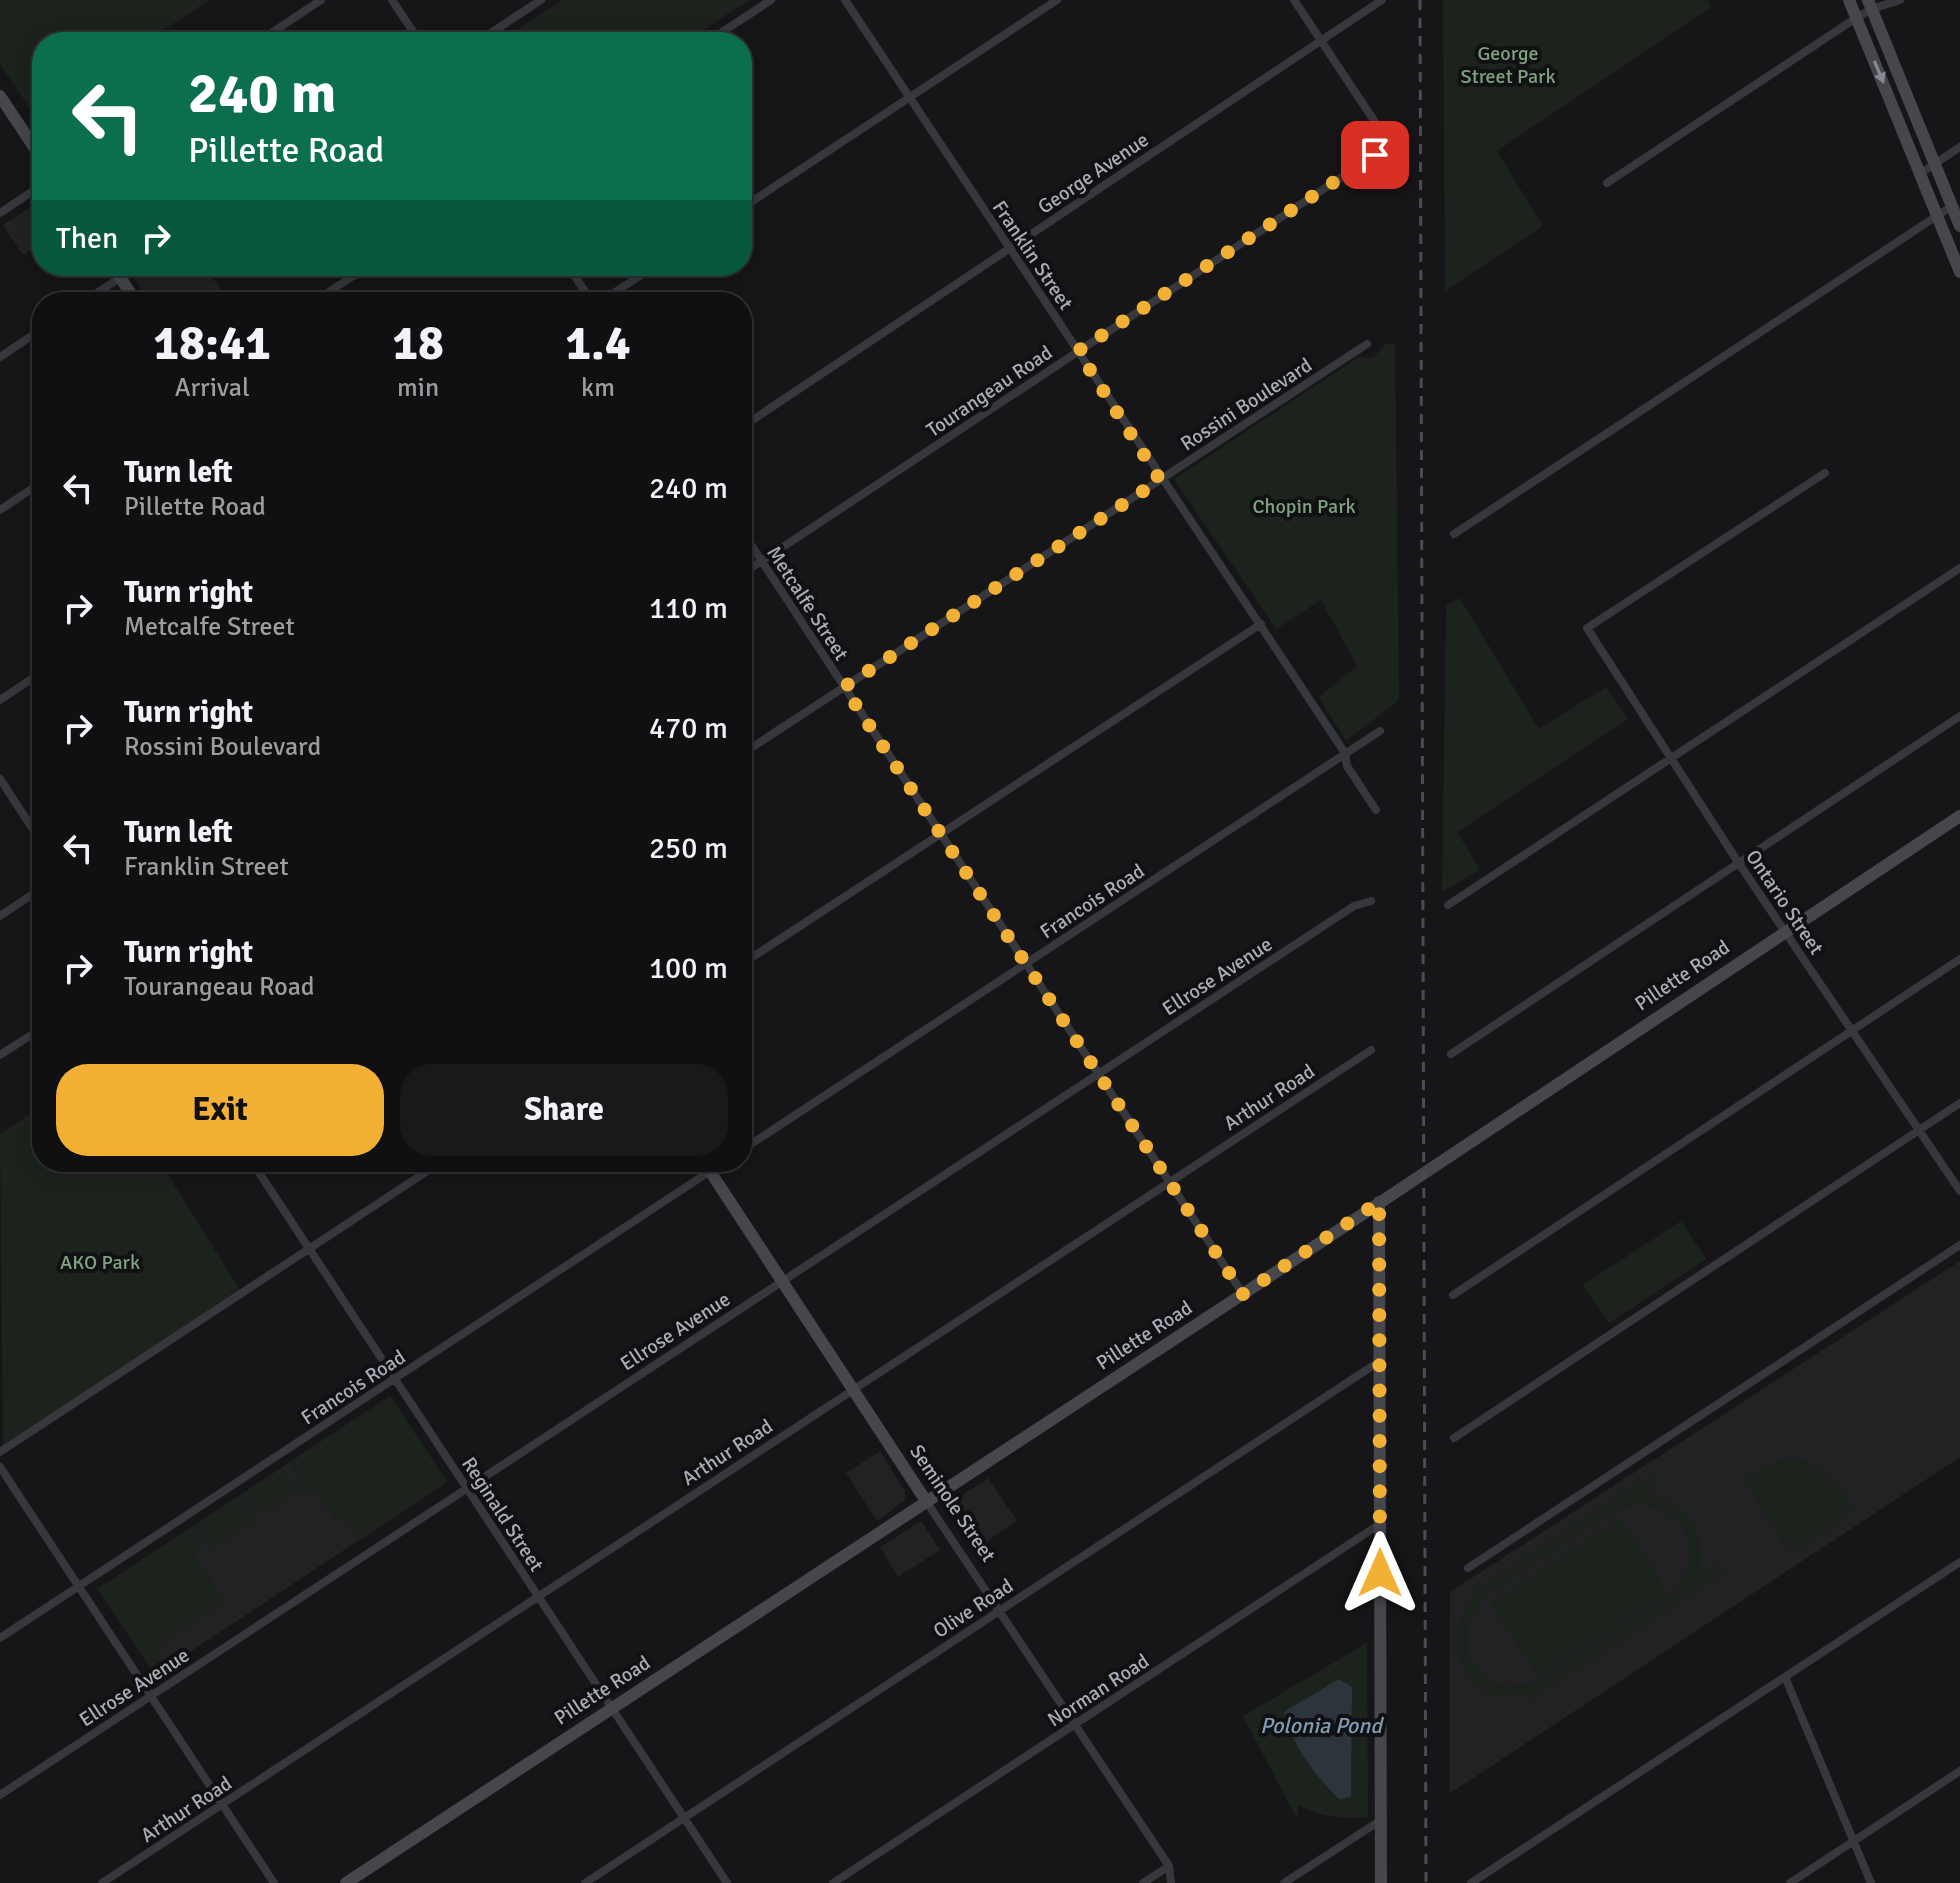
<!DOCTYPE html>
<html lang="en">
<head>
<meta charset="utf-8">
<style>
	body { margin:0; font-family:Signika,sans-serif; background:#19191b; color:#f1f3f6; height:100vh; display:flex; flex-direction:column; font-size:30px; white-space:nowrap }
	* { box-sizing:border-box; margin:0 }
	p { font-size:26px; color:#9c9d9f }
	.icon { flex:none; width:44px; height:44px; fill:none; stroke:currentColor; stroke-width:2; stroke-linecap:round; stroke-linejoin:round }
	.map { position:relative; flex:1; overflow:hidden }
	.drawer { position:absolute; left:32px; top:292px; width:720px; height:880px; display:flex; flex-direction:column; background:#101012; border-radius:32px; box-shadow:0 4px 20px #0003,0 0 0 2px #303032 }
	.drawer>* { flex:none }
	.hud { position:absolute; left:32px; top:32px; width:720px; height:244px; border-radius:32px; box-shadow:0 4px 20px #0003,0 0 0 2px #303032; background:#0b6e4f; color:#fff; overflow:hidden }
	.pin { position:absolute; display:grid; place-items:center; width:68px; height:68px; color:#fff; margin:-34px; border-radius:16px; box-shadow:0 4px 12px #0006 }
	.me { position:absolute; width:88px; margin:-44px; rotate:0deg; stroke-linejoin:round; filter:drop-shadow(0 0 6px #0008) }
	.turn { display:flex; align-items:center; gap:28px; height:168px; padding:0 24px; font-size:36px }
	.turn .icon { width:104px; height:104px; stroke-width:2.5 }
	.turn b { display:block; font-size:56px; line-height:68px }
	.then { display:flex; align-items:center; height:76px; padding:0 24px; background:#0003; gap:16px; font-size:30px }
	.eta { display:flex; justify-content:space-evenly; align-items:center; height:136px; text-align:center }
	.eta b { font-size:48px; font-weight:700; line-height:56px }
	.action { display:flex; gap:16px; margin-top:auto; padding:16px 24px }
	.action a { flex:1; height:92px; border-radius:32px; background:#f2b134; color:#111; font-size:32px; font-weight:700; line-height:92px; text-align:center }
	.action a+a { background:#19191b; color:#f1f3f6 }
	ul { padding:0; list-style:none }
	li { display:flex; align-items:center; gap:24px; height:120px; padding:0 24px }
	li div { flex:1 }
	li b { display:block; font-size:30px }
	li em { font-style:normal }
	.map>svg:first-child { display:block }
</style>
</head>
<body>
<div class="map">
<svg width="1960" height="1883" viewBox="0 0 1960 1883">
	<rect width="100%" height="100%" fill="#161618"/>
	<path fill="#222225" d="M42,199v43l-19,13 -20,-30z
		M154,266h50l17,23 -20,13h-51l-15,-23z
		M1960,1261v196l-511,337 1,-202z
		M390,1396l57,86 -292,193 -57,-86z
		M880,1451l25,40v9l-28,21 -31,-48z
		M988,1478l29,43 -42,28 -28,-44z
		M921,1521l19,29 -42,27 -18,-30z"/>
	<path fill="#1c231d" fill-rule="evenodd" d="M0,0h209l-63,42h-104v69l-7,5 -35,-52z
		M562,0h187l-64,42h-186z
		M1443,0h265l3,7 -214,144 46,75 -98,65z
		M1395,343l4,357 -53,41 -27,-44 38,-31 -36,-66 -45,29 -102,-150 185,-122 14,1 13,-14z
		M1460,598l79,131 67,-42 22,32 -171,113 23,38 -38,22 4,-286z
		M42,1106v56h118l80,128 -237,157 -3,-313z
		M1681,1221l25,38 -97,64 -26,-38z
		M390,1396l57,86 -86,58 -17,-25 -9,5 -20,-27 -11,-4 -14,-27z
		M1792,1458c32,6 49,25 60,55l-55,39 -10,-2 -44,-71 32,-18z
		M283,1467l17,25 -37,24 -17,-25z
		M1654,1472l6,10 -15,10c42,10 61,38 55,80l19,-10 5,7 -6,9 -185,121c-8,-4 -20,0 -30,-2 -55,-13 -57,-73 -26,-109zM1634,1505c56,1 75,53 35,91l-132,86 -32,4 -15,-6 -21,-25 -2,-32 18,-26 133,-87z
		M242,1494l16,26 -48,31 -17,-25z
		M1621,1518l47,74 -131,84 -47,-74z
		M188,1529l13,19 -7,6 32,48 -71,46 11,20 -11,7 -58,-86z
		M1367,1643l1,174c-24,3 -48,0 -69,-12l-2,14 -54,-103z"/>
	<path fill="#2c353c" d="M1339,1679l13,8 -1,110 -12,2c-24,-24 -47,-53 -55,-87z"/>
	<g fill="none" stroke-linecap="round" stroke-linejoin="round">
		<path stroke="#37383d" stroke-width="8" d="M392,0l28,42
			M845,0l500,753 2,13 29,44
			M258,42l63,-42
			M477,42l64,-42
			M707,42l64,-42
			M1921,173l39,-26
			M1607,183l249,-165 16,-9 28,-9
			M742,208l315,-208
			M0,213l42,-28
			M568,266l24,36
			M83,302l55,-36
			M314,302l54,-36
			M600,302l55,-36
			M0,357l42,-28
			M742,427l640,-427
			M1825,473l-238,155 151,234 222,329
			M0,510l42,-28
			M742,531l501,763
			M1454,534l498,-328
			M742,574l633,-419 6,-14 -2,-13 -85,-128
			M0,700l42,-28
			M742,754l625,-410
			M0,779l42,64
			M1448,905l512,-337
			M0,916l42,-28
			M742,964l519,-340
			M1451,1054l509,-338
			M0,1055l42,-27
			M742,1150l638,-419
			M252,1162l475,721
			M1453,1295l507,-336
			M1454,1438l506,-335
			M0,1452l441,-290
			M0,1467l274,416
			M926,1501l243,365 2,17
			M1468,1568l492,-323
			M0,1638l724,-476
			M1785,1677l86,206
			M0,1795l1354,-889 17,-5
			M102,1883l1269,-833
			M585,1883l795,-522
			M833,1883l547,-359
			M1143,1883l26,-17
			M1284,1883l97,-63
			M1471,1883l489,-321
			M1790,1883l170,-112"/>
		<path stroke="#45474d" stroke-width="12" d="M1849,0l111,272
			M1868,0l92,226
			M0,96l42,63
			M113,266l23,36
			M704,1162l222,339
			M1379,1202l2,681
			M346,1883l897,-589 717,-478"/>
		<path stroke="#4a4c52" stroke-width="3" stroke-dasharray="10 8" stroke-linecap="butt" d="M1420,0l6,1883"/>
	</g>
	<defs><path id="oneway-solid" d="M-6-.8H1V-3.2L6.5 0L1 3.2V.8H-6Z" transform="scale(2)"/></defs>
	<use fill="#858993" href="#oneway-solid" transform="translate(1879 72) rotate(67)"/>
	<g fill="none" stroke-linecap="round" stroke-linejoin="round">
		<path stroke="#f2b134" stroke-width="14" stroke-dasharray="0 25.2" d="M1375,155l-297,196 82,129 -316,207 399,607 136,-92 1,371"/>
	</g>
	<g text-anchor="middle" stroke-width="8" stroke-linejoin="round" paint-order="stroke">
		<g font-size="20" fill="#7fa381" stroke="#111113">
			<text x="1508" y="60">George<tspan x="1508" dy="23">Street Park</tspan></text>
			<text x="1304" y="513">Chopin Park</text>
			<text x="100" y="1269">AKO Park</text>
		</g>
		<g font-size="20" fill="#a8adb8" stroke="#111113">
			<text transform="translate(1093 173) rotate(-34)" y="7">George Avenue</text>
			<text transform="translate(1033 255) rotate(56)" y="7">Franklin Street</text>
			<text transform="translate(989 391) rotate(-34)" y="7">Tourangeau Road</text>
			<text transform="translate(1246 404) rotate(-33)" y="7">Rossini Boulevard</text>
			<text transform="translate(808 603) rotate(57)" y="7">Metcalfe Street</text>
			<text transform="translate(1092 901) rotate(-33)" y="7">Francois Road</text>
			<text transform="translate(1785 902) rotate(56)" y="7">Ontario Street</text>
			<text transform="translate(1682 975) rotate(-34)" y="7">Pillette Road</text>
			<text transform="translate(1217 976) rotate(-33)" y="7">Ellrose Avenue</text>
			<text transform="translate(1269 1097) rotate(-33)" y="7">Arthur Road</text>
			<text transform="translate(675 1331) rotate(-33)" y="7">Ellrose Avenue</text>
			<text transform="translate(1144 1335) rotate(-33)" y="7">Pillette Road</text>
			<text transform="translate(353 1387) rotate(-33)" y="7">Francois Road</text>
			<text transform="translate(727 1452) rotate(-33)" y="7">Arthur Road</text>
			<text transform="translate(953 1503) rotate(56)" y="7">Seminole Street</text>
			<text transform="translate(503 1514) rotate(57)" y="7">Reginald Street</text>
			<text transform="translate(973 1608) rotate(-33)" y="7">Olive Road</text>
			<text transform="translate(134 1687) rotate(-33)" y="7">Ellrose Avenue</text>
			<text transform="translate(602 1690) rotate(-33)" y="7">Pillette Road</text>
			<text transform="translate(1098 1690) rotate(-33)" y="7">Norman Road</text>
			<text transform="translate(186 1809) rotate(-33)" y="7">Arthur Road</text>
		</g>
		<g font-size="22" font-style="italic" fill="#7f9bb3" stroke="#111113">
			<text x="1321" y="1733">Polonia Pond</text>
		</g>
	</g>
</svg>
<div class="pin" style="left:1375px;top:155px;background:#d93025"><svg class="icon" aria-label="arrive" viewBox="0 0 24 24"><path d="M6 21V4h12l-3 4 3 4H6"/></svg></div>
<svg class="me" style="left:1380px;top:1573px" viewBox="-20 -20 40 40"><path d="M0-17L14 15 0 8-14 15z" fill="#f2b134" stroke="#fff" stroke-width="4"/></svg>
<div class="hud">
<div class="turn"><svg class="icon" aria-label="left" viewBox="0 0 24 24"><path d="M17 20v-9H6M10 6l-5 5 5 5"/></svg><div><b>240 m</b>Pillette Road</div></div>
<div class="then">Then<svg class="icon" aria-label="right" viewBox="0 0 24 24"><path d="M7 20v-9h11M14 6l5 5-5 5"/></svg></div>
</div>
<section class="drawer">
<div class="eta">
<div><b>18:41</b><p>Arrival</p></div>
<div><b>18</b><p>min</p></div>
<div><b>1.4</b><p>km</p></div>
</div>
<ul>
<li><svg class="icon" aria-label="left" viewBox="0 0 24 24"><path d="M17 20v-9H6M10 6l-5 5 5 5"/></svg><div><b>Turn left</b><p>Pillette Road</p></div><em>240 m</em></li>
<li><svg class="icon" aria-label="right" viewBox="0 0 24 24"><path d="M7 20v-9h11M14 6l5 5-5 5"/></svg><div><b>Turn right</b><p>Metcalfe Street</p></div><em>110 m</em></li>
<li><svg class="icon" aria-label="right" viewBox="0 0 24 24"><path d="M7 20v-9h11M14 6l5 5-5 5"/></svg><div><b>Turn right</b><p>Rossini Boulevard</p></div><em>470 m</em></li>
<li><svg class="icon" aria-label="left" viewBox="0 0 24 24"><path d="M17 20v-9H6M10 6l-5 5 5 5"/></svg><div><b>Turn left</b><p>Franklin Street</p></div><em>250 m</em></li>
<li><svg class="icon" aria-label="right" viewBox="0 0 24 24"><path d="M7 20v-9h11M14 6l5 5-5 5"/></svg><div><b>Turn right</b><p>Tourangeau Road</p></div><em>100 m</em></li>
</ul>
<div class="action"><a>Exit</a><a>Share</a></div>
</section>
</div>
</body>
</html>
